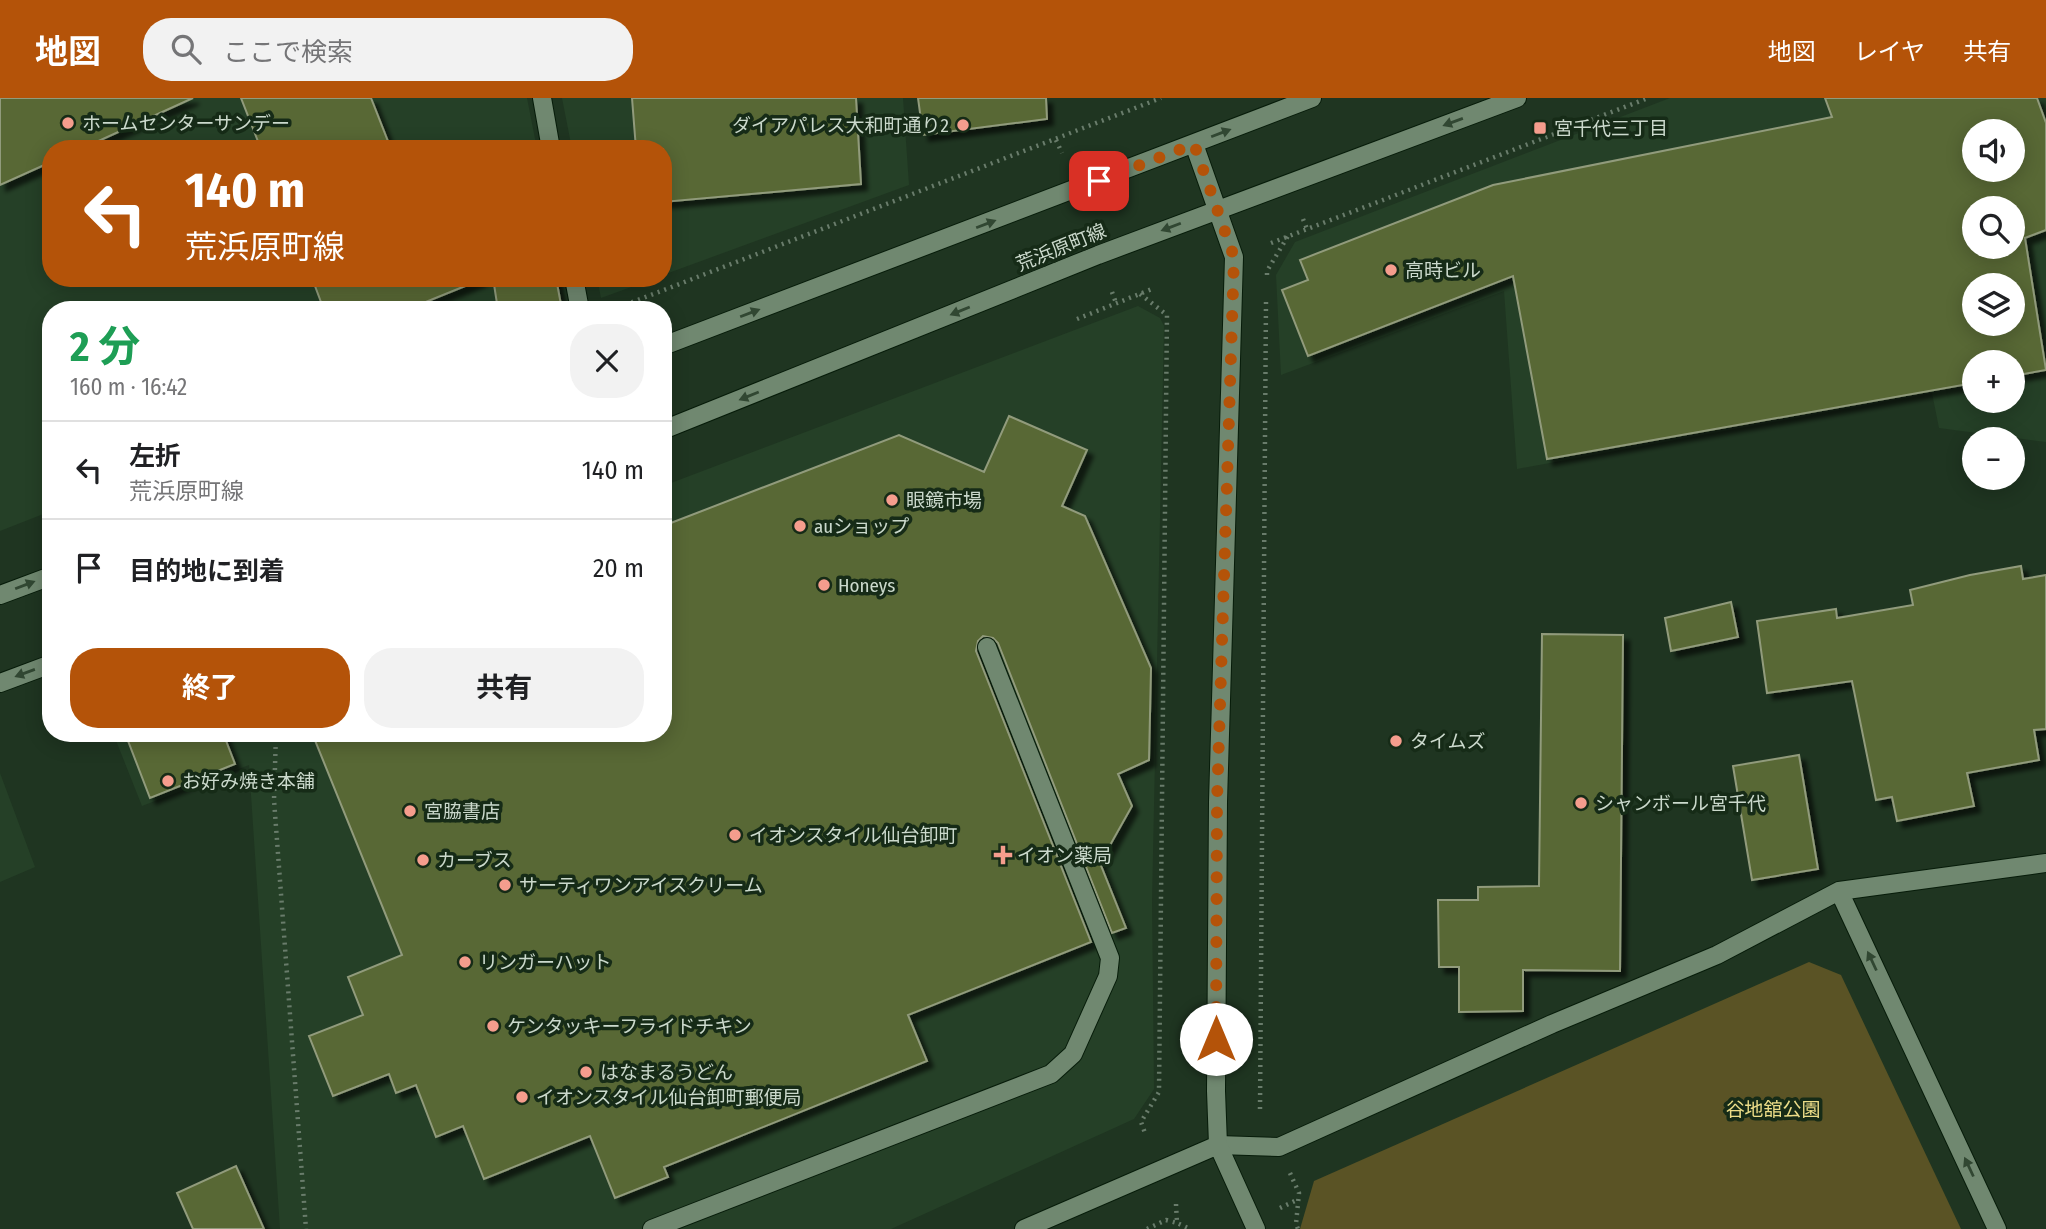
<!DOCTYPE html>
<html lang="ja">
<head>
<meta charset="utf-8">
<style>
	body { margin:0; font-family:"Fira Sans Condensed","Noto Sans JP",sans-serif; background:#f2f2f2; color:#202124; height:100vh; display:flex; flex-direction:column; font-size:26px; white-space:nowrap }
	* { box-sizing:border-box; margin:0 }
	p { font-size:23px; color:#757577 }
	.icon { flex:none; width:38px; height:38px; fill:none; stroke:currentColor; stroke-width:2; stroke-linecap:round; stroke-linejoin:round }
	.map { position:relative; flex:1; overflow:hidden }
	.panel { position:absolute; left:42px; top:203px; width:630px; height:441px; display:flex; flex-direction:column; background:#fff; border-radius:28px; box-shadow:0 4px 18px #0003 }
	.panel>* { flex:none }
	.hud { position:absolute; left:42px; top:42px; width:630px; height:147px; border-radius:28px; box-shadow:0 4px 18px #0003; background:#b45309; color:#fff; overflow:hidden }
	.tools { position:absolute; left:1962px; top:21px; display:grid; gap:14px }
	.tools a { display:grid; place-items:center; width:63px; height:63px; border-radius:50%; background:#fff; box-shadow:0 4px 18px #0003; font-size:35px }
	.pin { position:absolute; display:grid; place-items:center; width:60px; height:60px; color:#fff; margin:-30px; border-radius:14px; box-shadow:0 4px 10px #0006 }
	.me { position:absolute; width:77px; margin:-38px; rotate:0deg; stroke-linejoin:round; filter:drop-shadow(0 0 5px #0008) }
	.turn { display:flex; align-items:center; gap:24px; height:147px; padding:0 28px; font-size:32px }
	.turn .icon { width:91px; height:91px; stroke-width:2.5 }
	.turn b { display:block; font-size:49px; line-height:60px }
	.round { display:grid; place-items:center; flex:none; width:74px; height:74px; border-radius:28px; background:#f2f2f2 }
	.headline { display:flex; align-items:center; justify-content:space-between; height:119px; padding:0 28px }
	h1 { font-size:42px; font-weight:700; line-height:52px; color:#1e9e55 }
	.button { display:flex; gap:14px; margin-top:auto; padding:14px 28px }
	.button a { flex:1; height:80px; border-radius:28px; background:#b45309; color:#fff; font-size:28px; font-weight:700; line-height:80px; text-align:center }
	.button a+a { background:#f2f2f2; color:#202124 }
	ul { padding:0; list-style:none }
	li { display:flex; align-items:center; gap:21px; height:98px; padding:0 28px; border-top:2px solid #e0e0e0 }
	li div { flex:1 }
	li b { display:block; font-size:26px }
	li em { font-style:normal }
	header { display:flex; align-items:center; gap:42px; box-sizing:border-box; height:98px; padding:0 35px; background:#b45309; color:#fff }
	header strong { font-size:33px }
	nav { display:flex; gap:38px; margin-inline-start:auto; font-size:24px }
	.search { width:490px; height:63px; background:#f2f2f2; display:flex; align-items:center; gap:18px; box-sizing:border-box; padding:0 24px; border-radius:28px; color:#757577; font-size:26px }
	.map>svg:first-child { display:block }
</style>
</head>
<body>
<header>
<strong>地図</strong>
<div class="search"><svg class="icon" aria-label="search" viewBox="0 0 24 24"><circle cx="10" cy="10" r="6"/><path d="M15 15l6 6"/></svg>ここで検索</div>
<nav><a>地図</a><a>レイヤ</a><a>共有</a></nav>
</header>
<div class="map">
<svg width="2046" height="1131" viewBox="0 0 2046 1131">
	<defs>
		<filter id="shadow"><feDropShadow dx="6" dy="6" stdDeviation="2" flood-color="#0009"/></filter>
	</defs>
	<rect width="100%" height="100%" fill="#1f3521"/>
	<path fill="#254027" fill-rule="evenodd" d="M0,0h527l10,51h-486v129h512l7,32h-519v201l-51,20z
		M562,0h341l6,87 -246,90v-126h-91z
		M1670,0h376v344l-107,-14 -7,-35 -415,76 -13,-178 -223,84 -5,-100 19,-33zM1974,33h38v39h-38zM1974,110h38v39h-38zM1974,187h38v39h-38zM1974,264h38v39h-38z
		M597,180h59l-55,20z
		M1138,208l22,12 4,8 -12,576 2,187 -20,30 -243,110h-611l-31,-464 -107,41 -29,-73h550v-247z
		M0,675l35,94 -35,15z"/>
	<path fill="#5a5325" d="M1809,864l32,13 120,254h-661l14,-48z"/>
	<path fill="#586734" stroke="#919b7c" stroke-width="2" fill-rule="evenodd" filter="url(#shadow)" d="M0,0h193l-112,51h-30v13l-51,23z
		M241,0h130l20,51h-130z
		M632,0h224l5,86 -198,18v-53h-27z
		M918,0h128l1,21 -124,16z
		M1825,0h212l9,25v107l-21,8 21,132 -34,6v-14h-38v21l-427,76 -34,-183 -205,80 -26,-66 26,-10 -8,-20 193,-75 339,-68zM1974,33h38v39h-38zM1974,110h38v39h-38zM1974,187h38v39h-38z
		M312,180h168v2l-74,30h-82z
		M493,180h63l6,32h-64z
		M1009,318l78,34 -25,56 23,10 66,152 -2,92 -31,14 14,32 -32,57 26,65 -14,5 -114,-290 -5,-5 -10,-2 -5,5 -2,10 115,291 -183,73 19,46 -263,106 4,10 -53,21 -25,-62 -106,43 -21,-53 -27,11 -20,-52 -20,8 -7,-19 -56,22 -24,-60 54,-21 -15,-38 54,-22 -90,-222h351v-207l236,-91 85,37z
		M2021,468l2,13 23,-4v154l-12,1 5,30 -72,13 7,33 -77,15 -5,-24 -16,3 -24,-119 -85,12 -10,-72 79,-12 1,9 76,-13 -3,-15 60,-15z
		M1731,504l7,35 -67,14 -6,-33z
		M1542,536l81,1 -3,336 -97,-1v41l-64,1v-45h-20l-1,-67h40v-13l61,-1z
		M125,635h98l12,31 -85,34z
		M1799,657l19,114 -66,11 -19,-114z
		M236,1068l28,63h-71l-16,-36z"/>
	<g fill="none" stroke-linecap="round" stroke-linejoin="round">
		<defs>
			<path id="lane" d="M652,1131l399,-155 22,-20 35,-78 2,-18 -123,-311"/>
			<path id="street" d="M542,0l9,51
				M574,180l6,32
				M1839,793l158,338
				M1218,1047l61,2 273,-123 165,-69 122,-64 207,-28"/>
			<path id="secondary" d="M1194,46l40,113 -16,545 -2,289 2,54 38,84
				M663,248l649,-248
				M663,332l435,-175 419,-157
				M0,497l51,-19
				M0,585l51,-19
				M1024,1131l194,-84"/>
		</defs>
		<use href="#lane" stroke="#071c0a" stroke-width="20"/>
		<use href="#street" stroke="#071c0a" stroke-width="20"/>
		<use href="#secondary" stroke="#071c0a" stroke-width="20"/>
		<path stroke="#697c6b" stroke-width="4.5" stroke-dasharray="2 5" stroke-linecap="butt" d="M1056,42l6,13
			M1303,121l4,10
			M1271,145l377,-145
			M1267,177v-4l21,-35
			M1112,194l4,11
			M1140,196l27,21 -8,777 -18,30 4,11
			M612,212l549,-212
			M1077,221l75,-30
			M276,635l-2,67 32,429
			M1260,1011l6,-808
			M1290,1075l9,20 -3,31 2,5
			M1176,1106l1,19 13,6
			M1280,1110l19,-9
			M1147,1131l19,-9 11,3"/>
		<use href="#lane" stroke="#708870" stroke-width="18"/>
		<use href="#street" stroke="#708870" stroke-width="18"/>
		<use href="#secondary" stroke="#708870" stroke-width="18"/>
	</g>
	<defs><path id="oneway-solid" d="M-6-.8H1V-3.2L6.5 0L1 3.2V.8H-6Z" transform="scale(1.75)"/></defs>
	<g fill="#314732">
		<use href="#oneway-solid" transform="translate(1453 24) rotate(160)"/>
		<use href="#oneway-solid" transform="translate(1221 35) rotate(-21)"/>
		<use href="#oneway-solid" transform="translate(986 126) rotate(-21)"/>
		<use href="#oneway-solid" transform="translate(1171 129) rotate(159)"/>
		<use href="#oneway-solid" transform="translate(960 213) rotate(158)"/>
		<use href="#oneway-solid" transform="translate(750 215) rotate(-21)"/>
		<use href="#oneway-solid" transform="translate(749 298) rotate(158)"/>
		<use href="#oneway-solid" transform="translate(25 487) rotate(-21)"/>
		<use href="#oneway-solid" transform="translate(25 575) rotate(160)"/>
		<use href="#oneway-solid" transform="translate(1872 863) rotate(-115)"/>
		<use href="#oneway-solid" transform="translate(1969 1069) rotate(-115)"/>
	</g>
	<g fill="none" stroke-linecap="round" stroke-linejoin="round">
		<path stroke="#b45309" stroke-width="12" stroke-dasharray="0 21.6" d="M1099,83l95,-37 40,113 -17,545 -1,237"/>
	</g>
	<g fill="#f59d8d" stroke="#162b17" stroke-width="2.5">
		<circle cx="68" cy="25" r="7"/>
		<circle cx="963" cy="27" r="7"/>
		<rect x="1533" y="23" width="14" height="14" rx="3.5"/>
		<circle cx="1391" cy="172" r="7"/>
		<circle cx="892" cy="402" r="7"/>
		<circle cx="800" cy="428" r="7"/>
		<circle cx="824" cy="487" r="7"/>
		<circle cx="1396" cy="643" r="7"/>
		<circle cx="168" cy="683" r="7"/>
		<circle cx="1581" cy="705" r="7"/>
		<circle cx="410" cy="713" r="7"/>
		<circle cx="735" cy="737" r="7"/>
		<path d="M999.5 746.5h7v7h7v7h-7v7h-7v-7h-7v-7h7z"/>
		<circle cx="423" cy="762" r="7"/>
		<circle cx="505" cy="787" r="7"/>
		<circle cx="465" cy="864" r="7"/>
		<circle cx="493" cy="928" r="7"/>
		<circle cx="586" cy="974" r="7"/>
		<circle cx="522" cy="999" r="7"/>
	</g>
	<g text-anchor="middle" stroke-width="7" stroke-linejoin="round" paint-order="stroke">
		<g font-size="19" fill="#cbd9cc" stroke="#162b17" text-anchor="start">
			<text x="82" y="32">ホームセンターサンデー</text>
			<text x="949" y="34" text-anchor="end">ダイアパレス大和町通り2</text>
			<text x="1554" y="37">宮千代三丁目</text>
			<text x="1405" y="179">高時ビル</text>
			<text x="906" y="409">眼鏡市場</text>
			<text x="814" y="435">auショップ</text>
			<text x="838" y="494">Honeys</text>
			<text x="1410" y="650">タイムズ</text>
			<text x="182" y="690">お好み焼き本舗</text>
			<text x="1595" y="712">シャンボール宮千代</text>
			<text x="424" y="720">宮脇書店</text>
			<text x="749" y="744">イオンスタイル仙台卸町</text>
			<text x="1017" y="764">イオン薬局</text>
			<text x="437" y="769">カーブス</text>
			<text x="519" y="794">サーティワンアイスクリーム</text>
			<text x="479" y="871">リンガーハット</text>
			<text x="507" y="935">ケンタッキーフライドチキン</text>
			<text x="600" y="981">はなまるうどん</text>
			<text x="536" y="1006">イオンスタイル仙台卸町郵便局</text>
		</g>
		<g font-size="19" fill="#cbd9cc" stroke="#162b17">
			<text transform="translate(1061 149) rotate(-22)" y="7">荒浜原町線</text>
		</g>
		<g font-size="19" fill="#ecdd88" stroke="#162b17">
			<text x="1773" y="1018">谷地舘公園</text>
		</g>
	</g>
</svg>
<div class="tools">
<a><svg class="icon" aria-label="sound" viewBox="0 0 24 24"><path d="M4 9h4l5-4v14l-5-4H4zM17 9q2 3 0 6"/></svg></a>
<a><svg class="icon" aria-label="search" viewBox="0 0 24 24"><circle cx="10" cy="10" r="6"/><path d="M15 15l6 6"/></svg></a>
<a><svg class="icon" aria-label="layers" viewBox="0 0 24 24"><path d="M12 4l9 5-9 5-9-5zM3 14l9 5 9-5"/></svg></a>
<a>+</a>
<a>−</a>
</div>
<div class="pin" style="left:1099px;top:83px;background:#d93025"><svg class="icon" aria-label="arrive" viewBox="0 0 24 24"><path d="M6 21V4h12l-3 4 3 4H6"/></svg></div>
<svg class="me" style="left:1216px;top:941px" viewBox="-20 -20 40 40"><circle r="19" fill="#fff"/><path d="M0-13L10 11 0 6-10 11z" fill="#b45309"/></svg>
<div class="hud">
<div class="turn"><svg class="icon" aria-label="left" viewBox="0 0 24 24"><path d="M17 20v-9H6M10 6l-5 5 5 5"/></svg><div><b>140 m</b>荒浜原町線</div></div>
</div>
<section class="panel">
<div class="headline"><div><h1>2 分</h1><p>160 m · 16:42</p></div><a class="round"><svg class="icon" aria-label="close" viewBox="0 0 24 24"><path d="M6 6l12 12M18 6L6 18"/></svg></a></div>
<ul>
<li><svg class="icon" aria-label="left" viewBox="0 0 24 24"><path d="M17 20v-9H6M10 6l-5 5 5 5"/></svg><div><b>左折</b><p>荒浜原町線</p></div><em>140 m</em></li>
<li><svg class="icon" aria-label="arrive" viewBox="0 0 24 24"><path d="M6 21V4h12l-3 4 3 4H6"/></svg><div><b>目的地に到着</b></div><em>20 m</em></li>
</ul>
<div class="button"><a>終了</a><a>共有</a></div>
</section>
</div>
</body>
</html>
